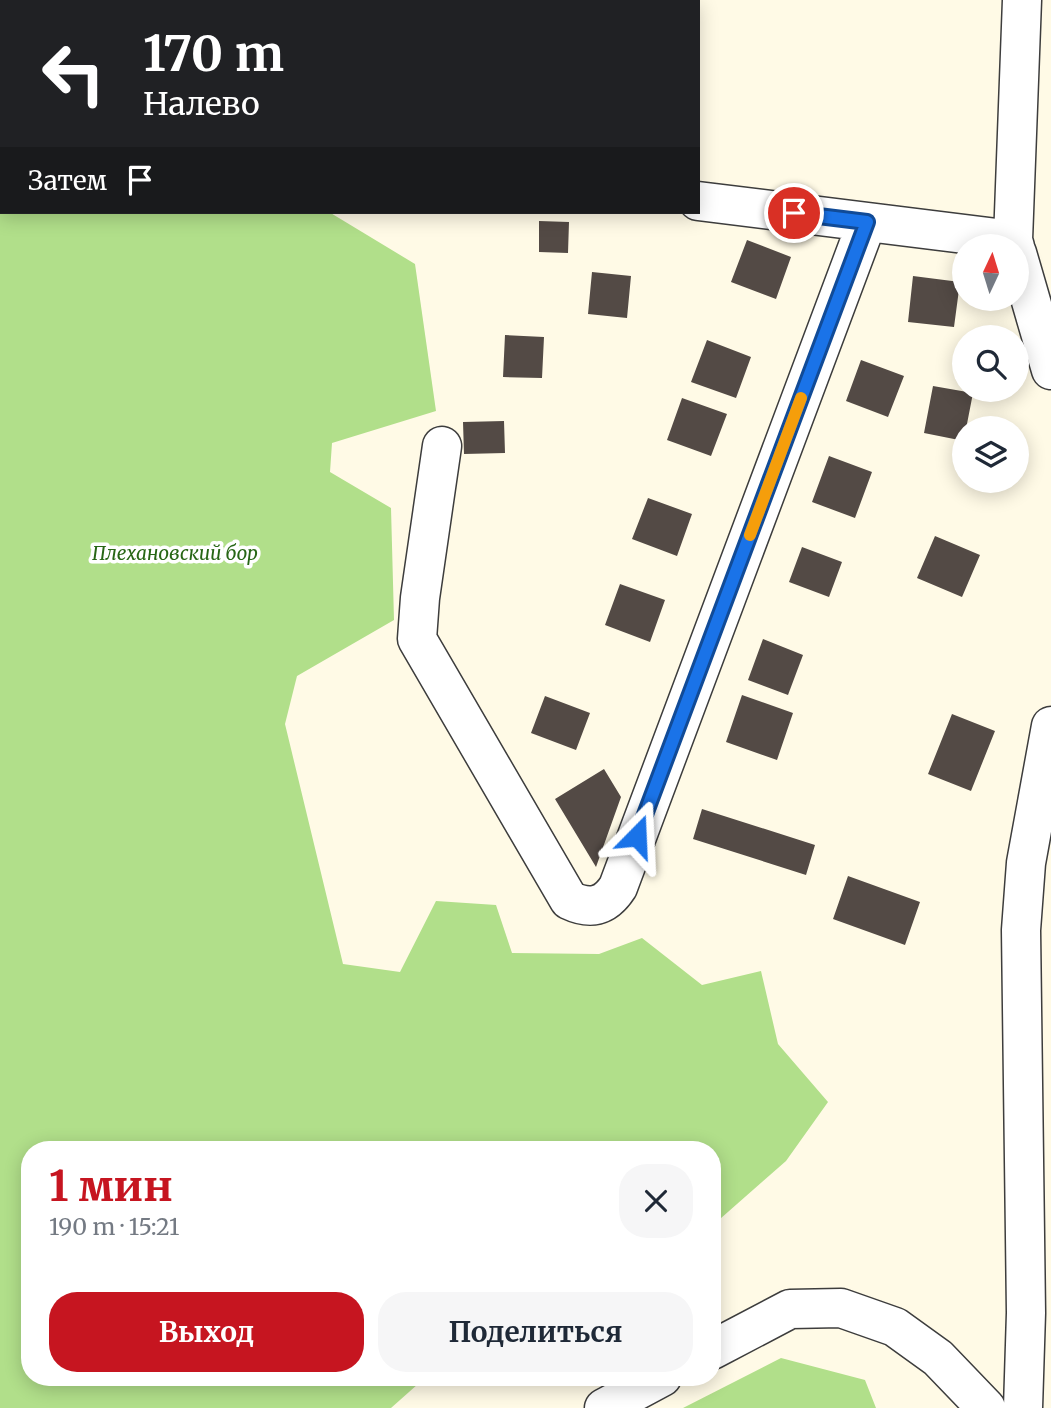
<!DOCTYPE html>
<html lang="ru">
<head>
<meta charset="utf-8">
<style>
	body { margin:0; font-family:Merriweather,serif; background:#f6f6f7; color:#1f2937; height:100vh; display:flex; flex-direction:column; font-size:26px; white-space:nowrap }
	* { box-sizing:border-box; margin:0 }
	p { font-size:23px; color:#747a83 }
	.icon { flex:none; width:38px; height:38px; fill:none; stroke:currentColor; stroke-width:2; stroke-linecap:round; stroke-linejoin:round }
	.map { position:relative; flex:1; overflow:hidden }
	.sheet { position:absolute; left:21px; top:1141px; width:700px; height:245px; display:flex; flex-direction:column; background:#fff; border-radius:28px; box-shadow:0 4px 18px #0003 }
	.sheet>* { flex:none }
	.banner { position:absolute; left:0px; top:0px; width:700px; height:214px; box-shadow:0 4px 18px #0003; background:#202124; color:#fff; overflow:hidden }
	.needle { width:46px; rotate:4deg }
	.tools { position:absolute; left:952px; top:234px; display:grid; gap:14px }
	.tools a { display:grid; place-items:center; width:77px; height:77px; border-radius:50%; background:#fff; box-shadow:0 4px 18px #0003; font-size:35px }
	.pin { position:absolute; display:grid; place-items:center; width:60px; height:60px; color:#fff; margin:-30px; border:4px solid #fff; border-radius:50%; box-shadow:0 2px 7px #0007 }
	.me { position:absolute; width:77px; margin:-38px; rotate:21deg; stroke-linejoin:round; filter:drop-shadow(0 0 5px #0008) }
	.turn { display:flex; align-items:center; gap:24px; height:147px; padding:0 28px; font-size:32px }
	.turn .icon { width:91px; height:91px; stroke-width:2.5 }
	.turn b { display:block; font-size:49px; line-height:60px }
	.then { display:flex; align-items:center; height:66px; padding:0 28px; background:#0003; gap:14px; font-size:26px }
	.round { display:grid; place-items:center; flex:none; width:74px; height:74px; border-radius:28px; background:#f6f6f7 }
	.summary { display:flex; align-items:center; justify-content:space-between; height:119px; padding:0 28px }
	h1 { font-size:42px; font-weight:700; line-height:52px; color:#c61520 }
	.button { display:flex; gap:14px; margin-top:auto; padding:14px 28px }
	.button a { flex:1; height:80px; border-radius:28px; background:#c61520; color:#fff; font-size:28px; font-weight:700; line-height:80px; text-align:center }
	.button a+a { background:#f6f6f7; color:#1f2937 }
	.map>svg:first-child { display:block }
</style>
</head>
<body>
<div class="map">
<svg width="1051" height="1408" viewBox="0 0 1051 1408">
	<rect width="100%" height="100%" fill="#fffae6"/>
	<path fill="#b1df8a" d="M0,0l390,2h-388v210h327l86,52 21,147 -104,32 -2,29 61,36 3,112 -97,56 -12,48 58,240 57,8 36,-71 60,4 16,48 87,1 43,-16 60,47 59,-14 17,73 50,58 -42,59 -74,65v-76h-682v227h402l-14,7 -27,24h-391z
		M781,1358l84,22 11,28h-193z"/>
	<path fill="#534a45" d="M539,221l30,1 -1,31 -29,-1z
		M747,240l44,17 -15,42 -45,-17z
		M592,272l39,4 -4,42 -39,-4z
		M913,276l47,6 -6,45 -46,-5z
		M505,335l39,2 -2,41 -39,-1z
		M707,340l44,17 -15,41 -45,-16z
		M861,360l43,16 -16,41 -42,-16z
		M933,386l40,7 -7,36h-2v12l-40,-8z
		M682,398l45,16 -16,42 -44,-16z
		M504,421l1,32 -41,1 -1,-32z
		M829,456l43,16 -17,46 -43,-16z
		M648,498l44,16 -15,42 -45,-17z
		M935,536l45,19 -18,42 -45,-19z
		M802,547l40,15 -13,35 -40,-15z
		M620,584l45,16 -15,42 -45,-17z
		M763,639l40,16 -15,40 -40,-15z
		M742,695l51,18 -16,47 -51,-18z
		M545,696l45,17 -14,37 -45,-17z
		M952,714l43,17 -24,60 -43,-17z
		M604,769l17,28 -25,70 -41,-68z
		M702,809l113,36 -9,30 -113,-36z
		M848,876l72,26 -15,43 -72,-26z"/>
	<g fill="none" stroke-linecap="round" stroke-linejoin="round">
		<defs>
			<path id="minor" d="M698,201l315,39
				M1015,247l-2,-7 9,-240
				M1017,253l34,117
				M442,446l-22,152 -3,41 152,261c21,10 36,7 49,-13l249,-665
				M712,1350l78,-41 51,-1 54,19 43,31 48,50
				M604,1408l58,-31
				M1023,1408l3,-95 -5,-383 5,-67 25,-137"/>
		</defs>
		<use href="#minor" stroke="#3d3d3d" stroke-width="41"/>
		<use href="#minor" stroke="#fff" stroke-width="38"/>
	</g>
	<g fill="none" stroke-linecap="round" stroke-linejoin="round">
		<defs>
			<path id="route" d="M637,836l230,-614 -73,-9"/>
		</defs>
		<use href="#route" stroke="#114b97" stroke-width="18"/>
		<use href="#route" stroke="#1a73e8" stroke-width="12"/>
		<path stroke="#f59e0b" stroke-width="12" d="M750,535l51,-137"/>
	</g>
	<g text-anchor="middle" stroke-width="7" stroke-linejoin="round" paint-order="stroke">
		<g font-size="19" font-style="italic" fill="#276615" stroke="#fff">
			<text x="175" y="560">Плехановский бор</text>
		</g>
	</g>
</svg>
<div class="tools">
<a><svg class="needle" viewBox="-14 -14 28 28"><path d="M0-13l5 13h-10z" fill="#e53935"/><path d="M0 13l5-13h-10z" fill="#747a83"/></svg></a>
<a><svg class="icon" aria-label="search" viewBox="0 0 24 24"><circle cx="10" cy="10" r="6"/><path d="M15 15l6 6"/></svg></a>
<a><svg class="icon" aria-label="layers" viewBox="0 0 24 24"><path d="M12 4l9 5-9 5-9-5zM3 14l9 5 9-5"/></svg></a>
</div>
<div class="pin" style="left:794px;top:213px;background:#d93025"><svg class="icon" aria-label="arrive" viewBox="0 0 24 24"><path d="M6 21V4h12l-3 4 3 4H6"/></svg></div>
<svg class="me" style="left:637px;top:836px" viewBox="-20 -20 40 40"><path d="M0-17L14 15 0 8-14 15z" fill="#1a73e8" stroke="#fff" stroke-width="4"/></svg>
<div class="banner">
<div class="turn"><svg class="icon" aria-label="left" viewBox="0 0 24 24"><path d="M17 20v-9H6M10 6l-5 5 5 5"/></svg><div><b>170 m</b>Налево</div></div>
<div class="then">Затем<svg class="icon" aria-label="arrive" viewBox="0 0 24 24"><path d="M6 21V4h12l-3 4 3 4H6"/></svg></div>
</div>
<section class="sheet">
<div class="summary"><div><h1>1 мин</h1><p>190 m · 15:21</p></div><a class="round"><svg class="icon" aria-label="close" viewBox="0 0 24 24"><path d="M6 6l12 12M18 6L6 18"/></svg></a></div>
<div class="button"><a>Выход</a><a>Поделиться</a></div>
</section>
</div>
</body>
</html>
